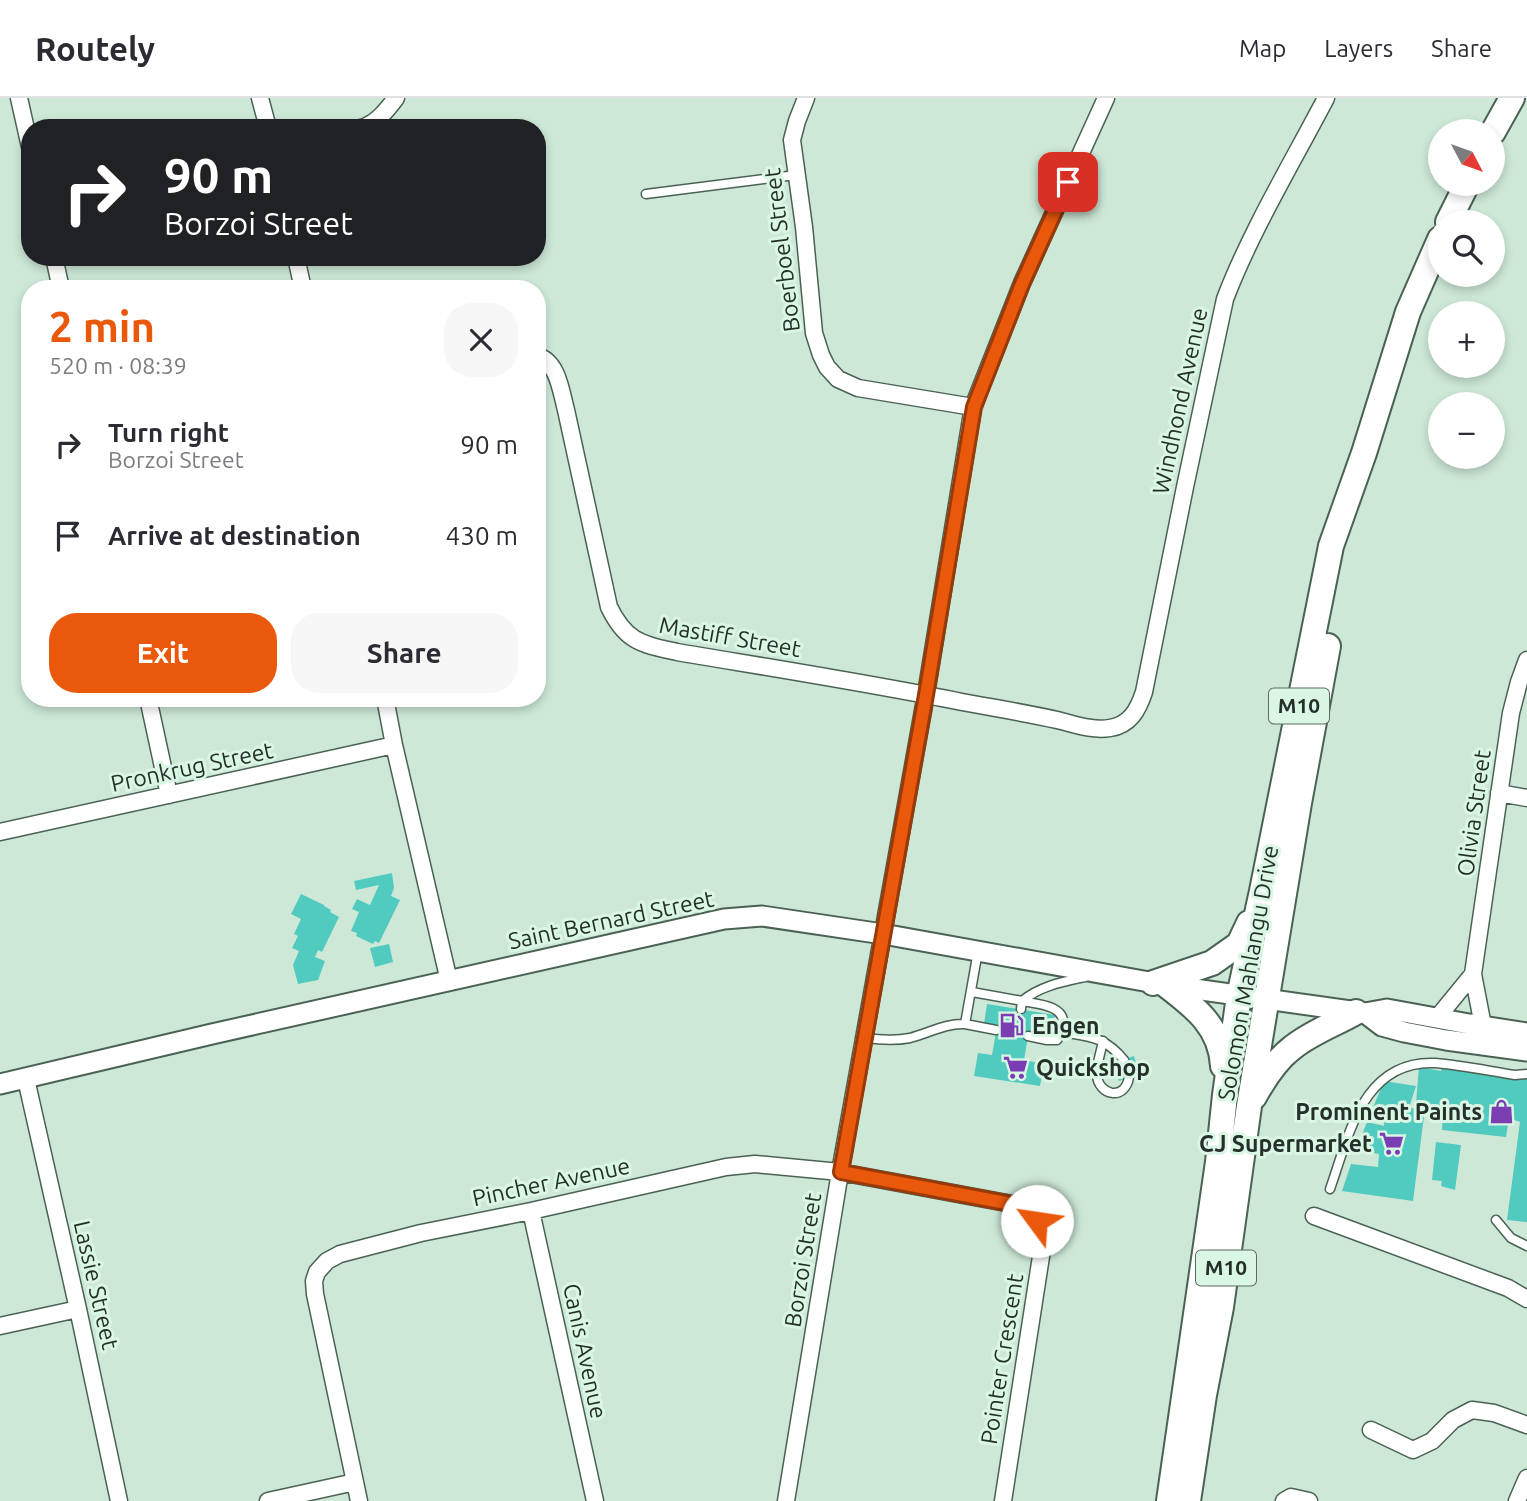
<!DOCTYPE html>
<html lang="en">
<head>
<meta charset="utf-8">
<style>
	body { margin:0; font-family:Ubuntu,sans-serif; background:#f7f7f7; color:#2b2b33; height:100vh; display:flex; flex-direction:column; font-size:26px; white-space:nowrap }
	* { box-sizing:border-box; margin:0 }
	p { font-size:23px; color:#7c7c81 }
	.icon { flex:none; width:38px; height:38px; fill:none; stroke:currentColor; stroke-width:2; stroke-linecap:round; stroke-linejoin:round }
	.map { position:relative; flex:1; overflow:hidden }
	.panel { position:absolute; left:21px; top:182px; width:525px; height:427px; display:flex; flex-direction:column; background:#fff; border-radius:28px; box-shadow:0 4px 10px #0003 }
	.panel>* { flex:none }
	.top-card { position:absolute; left:21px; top:21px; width:525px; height:147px; border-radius:28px; box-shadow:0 4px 10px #0003; background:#202124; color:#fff; overflow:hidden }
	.needle { width:46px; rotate:131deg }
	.tools { position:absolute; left:1428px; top:21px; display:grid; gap:14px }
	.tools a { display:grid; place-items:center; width:77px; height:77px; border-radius:50%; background:#fff; box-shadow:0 4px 10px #0003; font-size:35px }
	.pin { position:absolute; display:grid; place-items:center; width:60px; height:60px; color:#fff; margin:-30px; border-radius:14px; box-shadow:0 4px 10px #0006 }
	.me { position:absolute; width:77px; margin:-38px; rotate:301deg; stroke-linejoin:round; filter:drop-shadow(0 0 5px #0008) }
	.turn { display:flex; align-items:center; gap:24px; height:147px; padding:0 28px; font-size:32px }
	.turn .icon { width:91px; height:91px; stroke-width:2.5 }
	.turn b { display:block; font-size:49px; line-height:60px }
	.round { display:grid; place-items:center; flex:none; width:74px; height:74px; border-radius:28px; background:#f7f7f7 }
	.overview { display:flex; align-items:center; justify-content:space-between; height:119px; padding:0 28px }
	h1 { font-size:42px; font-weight:600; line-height:52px; color:#ea580c }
	.action { display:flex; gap:14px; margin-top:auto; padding:14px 28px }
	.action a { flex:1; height:80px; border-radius:28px; background:#ea580c; color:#fff; font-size:28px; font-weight:600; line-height:80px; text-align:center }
	.action a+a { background:#f7f7f7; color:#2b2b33 }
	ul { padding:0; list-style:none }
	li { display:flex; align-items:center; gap:21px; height:91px; padding:0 28px }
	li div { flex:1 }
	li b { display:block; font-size:26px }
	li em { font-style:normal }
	header { display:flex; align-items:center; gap:42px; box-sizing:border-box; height:98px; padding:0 35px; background:#fff; border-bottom:2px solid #e1e1e2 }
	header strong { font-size:33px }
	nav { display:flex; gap:38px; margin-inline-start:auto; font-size:24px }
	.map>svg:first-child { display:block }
</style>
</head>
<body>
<header>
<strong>Routely</strong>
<nav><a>Map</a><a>Layers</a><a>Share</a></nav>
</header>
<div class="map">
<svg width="1527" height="1403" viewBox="0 0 1527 1403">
	<rect width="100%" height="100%" fill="#cde8d7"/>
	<path fill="#51cabf" d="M392,775l2,15 -3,8 9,4 -21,43 -4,-2 -2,3 -17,-8 1,-3 -6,-2 8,-19 -7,-3 5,-10 13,6 9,-20 -23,5 -2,-9z
		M301,796l23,11v1l7,4 -1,2 9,5 -17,35 -4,-2 -3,7 10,4 -7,19 -20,4 -5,-19 6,-14 -7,-3 6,-12 -4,-2 7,-15 -10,-5z
		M389,846l4,18 -18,5 -5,-19z
		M987,906l68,11 -4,20 -22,-4 -5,29 20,4 -4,22 -66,-10 4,-23 14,2 5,-29 -13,-2z
		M1134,958l5,18 -20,7 -6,-18z
		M1443,967l84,14v143l-20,-2 13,-98 -11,-4 -3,19 -64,-7 1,-24 -27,-3 3,-36 22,4z
		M1384,983l32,5 -7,22 16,1 -12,92 -71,-10 9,-27 27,3 1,-13 -23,-4 11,-28 17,4 1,-16h-13z
		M1436,1044l25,3 -6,45 -14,-4 1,-5 -10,-1z"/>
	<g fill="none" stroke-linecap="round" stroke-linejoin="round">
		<defs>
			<path id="service" d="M646,96l150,-19
				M972,894l50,9c18,-15 40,-19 63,-24
				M1021,911l1,-8c14,3 43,4 41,23 -1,7 -2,11 -6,16h-10l-19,-4
				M965,926l31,6
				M1062,934c28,5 42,4 62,28
				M865,940c16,2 30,3 45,0 19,-5 36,-15 55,-14l13,-73
				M1103,943c-2,11 -7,24 -6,34 1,20 28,27 32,2
				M1330,1091c19,-53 32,-129 105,-126 26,2 54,8 80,12l12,-1
				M1496,1122l15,18 16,8"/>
			<path id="minor" d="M19,0l11,49
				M260,0l8,30
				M806,0l-9,23 -5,19 12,87 10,106 7,22 6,12 11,12 20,9 115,19
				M361,30c15,-4 26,-18 35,-30
				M54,159l7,32
				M296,159l7,32
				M537,258c21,5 24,36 29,54l43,197c17,35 32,37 68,45 95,16 191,31 285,50 32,6 64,11 95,18 17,4 35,11 53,8 20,-3 28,-18 34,-36l41,-205 40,-188c26,-68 67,-136 101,-201
				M148,600l21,97
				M385,600l9,47 55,236
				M1499,695l28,5
				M0,734l394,-87
				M1437,920l36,-44
				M1483,928l-10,-52 38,-261 8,-31 8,-22
				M26,981l52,230 41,192
				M531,1113l64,290
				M1314,1118l194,72 19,11
				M0,1228l78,-17
				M1371,1332l42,20 19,-9 21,-21 19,-10 22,3 33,12
				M268,1403l87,-19
				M359,1403l-44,-207 -1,-13 3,-9 10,-11 13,-7 81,-21 110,-22 195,-44 29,-3 85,8 177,33c20,13 27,21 25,45l-39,251
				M786,1403l54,-329 86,-478 47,-287 49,-124 84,-185
				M1284,1403l7,-4 18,4
				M1517,1403l10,-23"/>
			<path id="tertiary" d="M1365,915l17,13 22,6 42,8 81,11
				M0,986l212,-50 512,-115 38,-3 121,18 283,51 199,28 22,-4 82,15 58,9"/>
			<path id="primary" d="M1493,34l19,-34
				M1448,124l19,-38
				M1153,885l59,-20 27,-19 10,-21
				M1166,887c29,22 55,42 57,81
				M1254,999c10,-18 22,-37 38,-49 18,-15 43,-24 64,-36
				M1169,1403l49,-339 7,-67 14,-99 23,-105 69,-345 33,-93 44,-141 32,-73
				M1188,1403l16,-106 17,-88 28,-201 50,-303 29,-157"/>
		</defs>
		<use href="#service" stroke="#4a6253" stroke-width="11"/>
		<use href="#minor" stroke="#4a6253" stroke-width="19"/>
		<use href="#tertiary" stroke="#4a6253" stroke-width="23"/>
		<use href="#primary" stroke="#4a6253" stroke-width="28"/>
		<use href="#service" stroke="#fff" stroke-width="8"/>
		<use href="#minor" stroke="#fff" stroke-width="16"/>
		<use href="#tertiary" stroke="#fff" stroke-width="19"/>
		<use href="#primary" stroke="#fff" stroke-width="24"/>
	</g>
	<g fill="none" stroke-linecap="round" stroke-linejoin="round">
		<defs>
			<path id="route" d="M1037,1123l-10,-10 -10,-6 -176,-33 85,-477 48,-288 48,-123 46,-102"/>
		</defs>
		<use href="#route" stroke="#983908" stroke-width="18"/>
		<use href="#route" stroke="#ea580c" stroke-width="12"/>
	</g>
	<defs>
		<symbol id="fuel-bare" viewBox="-9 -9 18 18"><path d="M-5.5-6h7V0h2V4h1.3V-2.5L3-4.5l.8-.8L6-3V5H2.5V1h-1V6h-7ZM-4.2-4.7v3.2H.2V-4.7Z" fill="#7a3db2" stroke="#daf6e4" stroke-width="2.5" paint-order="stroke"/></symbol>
		<symbol id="supermarket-bare" viewBox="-9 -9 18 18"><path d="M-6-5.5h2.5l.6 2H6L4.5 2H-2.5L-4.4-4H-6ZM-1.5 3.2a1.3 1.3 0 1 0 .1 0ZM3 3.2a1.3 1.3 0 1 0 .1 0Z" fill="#7a3db2" stroke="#daf6e4" stroke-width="2.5" paint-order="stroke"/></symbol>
		<symbol id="shop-bare" viewBox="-9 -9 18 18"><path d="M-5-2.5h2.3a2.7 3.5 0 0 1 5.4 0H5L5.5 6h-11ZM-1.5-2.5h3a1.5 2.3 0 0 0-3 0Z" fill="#7a3db2" stroke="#daf6e4" stroke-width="2.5" paint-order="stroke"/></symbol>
	</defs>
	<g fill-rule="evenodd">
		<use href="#fuel-bare" x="994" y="910" width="35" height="35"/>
		<use href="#supermarket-bare" x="998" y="952" width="35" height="35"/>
		<use href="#shop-bare" x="1484" y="996" width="35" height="35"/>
		<use href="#supermarket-bare" x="1374" y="1028" width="35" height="35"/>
	</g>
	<g text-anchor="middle" stroke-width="6" stroke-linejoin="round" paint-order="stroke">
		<g fill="#daf6e4" stroke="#5b6b61" stroke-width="2">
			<rect x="1269" y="590.5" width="60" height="35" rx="5"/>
			<rect x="1196" y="1152.5" width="60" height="35" rx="5"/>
		</g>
		<g font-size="21" font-weight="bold" fill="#253029">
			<text x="1299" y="615">M10</text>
			<text x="1226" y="1177">M10</text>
		</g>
		<g font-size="23" fill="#253029" stroke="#daf6e4">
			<text transform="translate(782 152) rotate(-97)" y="8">Boerboel Street</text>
			<text transform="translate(1180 303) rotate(-78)" y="8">Windhond Avenue</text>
			<text transform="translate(730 539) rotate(10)" y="8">Mastiff Street</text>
			<text transform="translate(192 669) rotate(-12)" y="8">Pronkrug Street</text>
			<text transform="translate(1474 715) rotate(-82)" y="8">Olivia Street</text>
			<text transform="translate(611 822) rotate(-12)" y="8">Saint Bernard Street</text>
			<text transform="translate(1248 875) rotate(-80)" y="8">Solomon Mahlangu Drive</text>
			<text transform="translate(551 1084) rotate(-12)" y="8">Pincher Avenue</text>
			<text transform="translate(803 1162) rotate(-81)" y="8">Borzoi Street</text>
			<text transform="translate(96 1187) rotate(77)" y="8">Lassie Street</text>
			<text transform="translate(585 1253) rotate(78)" y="8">Canis Avenue</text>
			<text transform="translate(1002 1261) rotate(-81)" y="8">Pointer Crescent</text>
		</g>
		<g font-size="23" font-weight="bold" fill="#253029" stroke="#daf6e4" text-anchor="start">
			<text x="1032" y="936">Engen</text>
			<text x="1036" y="978">Quickshop</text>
			<text x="1482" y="1022" text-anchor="end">Prominent Paints</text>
			<text x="1372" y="1054" text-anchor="end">CJ Supermarket</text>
		</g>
	</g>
</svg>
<div class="tools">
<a><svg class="needle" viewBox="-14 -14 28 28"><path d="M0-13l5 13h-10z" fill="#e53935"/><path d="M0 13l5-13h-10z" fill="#7c7c81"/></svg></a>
<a><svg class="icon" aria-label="search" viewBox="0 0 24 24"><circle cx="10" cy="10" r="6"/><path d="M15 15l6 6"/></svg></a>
<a>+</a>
<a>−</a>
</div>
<div class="pin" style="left:1068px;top:84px;background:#d93025"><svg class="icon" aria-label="arrive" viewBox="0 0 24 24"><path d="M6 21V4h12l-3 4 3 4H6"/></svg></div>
<svg class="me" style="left:1037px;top:1123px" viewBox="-20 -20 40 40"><circle r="19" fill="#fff"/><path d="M0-13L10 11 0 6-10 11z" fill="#ea580c"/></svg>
<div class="top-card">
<div class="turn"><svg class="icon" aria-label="right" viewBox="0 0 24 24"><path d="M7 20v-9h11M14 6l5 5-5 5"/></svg><div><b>90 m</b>Borzoi Street</div></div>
</div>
<section class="panel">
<div class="overview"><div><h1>2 min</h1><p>520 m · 08:39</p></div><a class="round"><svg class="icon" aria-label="close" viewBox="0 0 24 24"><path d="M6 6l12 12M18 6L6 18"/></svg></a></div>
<ul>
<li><svg class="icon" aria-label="right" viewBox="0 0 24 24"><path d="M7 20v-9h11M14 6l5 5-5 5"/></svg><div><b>Turn right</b><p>Borzoi Street</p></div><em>90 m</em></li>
<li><svg class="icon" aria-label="arrive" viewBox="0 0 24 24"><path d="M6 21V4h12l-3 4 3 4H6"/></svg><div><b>Arrive at destination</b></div><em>430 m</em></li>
</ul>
<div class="action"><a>Exit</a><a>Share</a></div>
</section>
</div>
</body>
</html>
